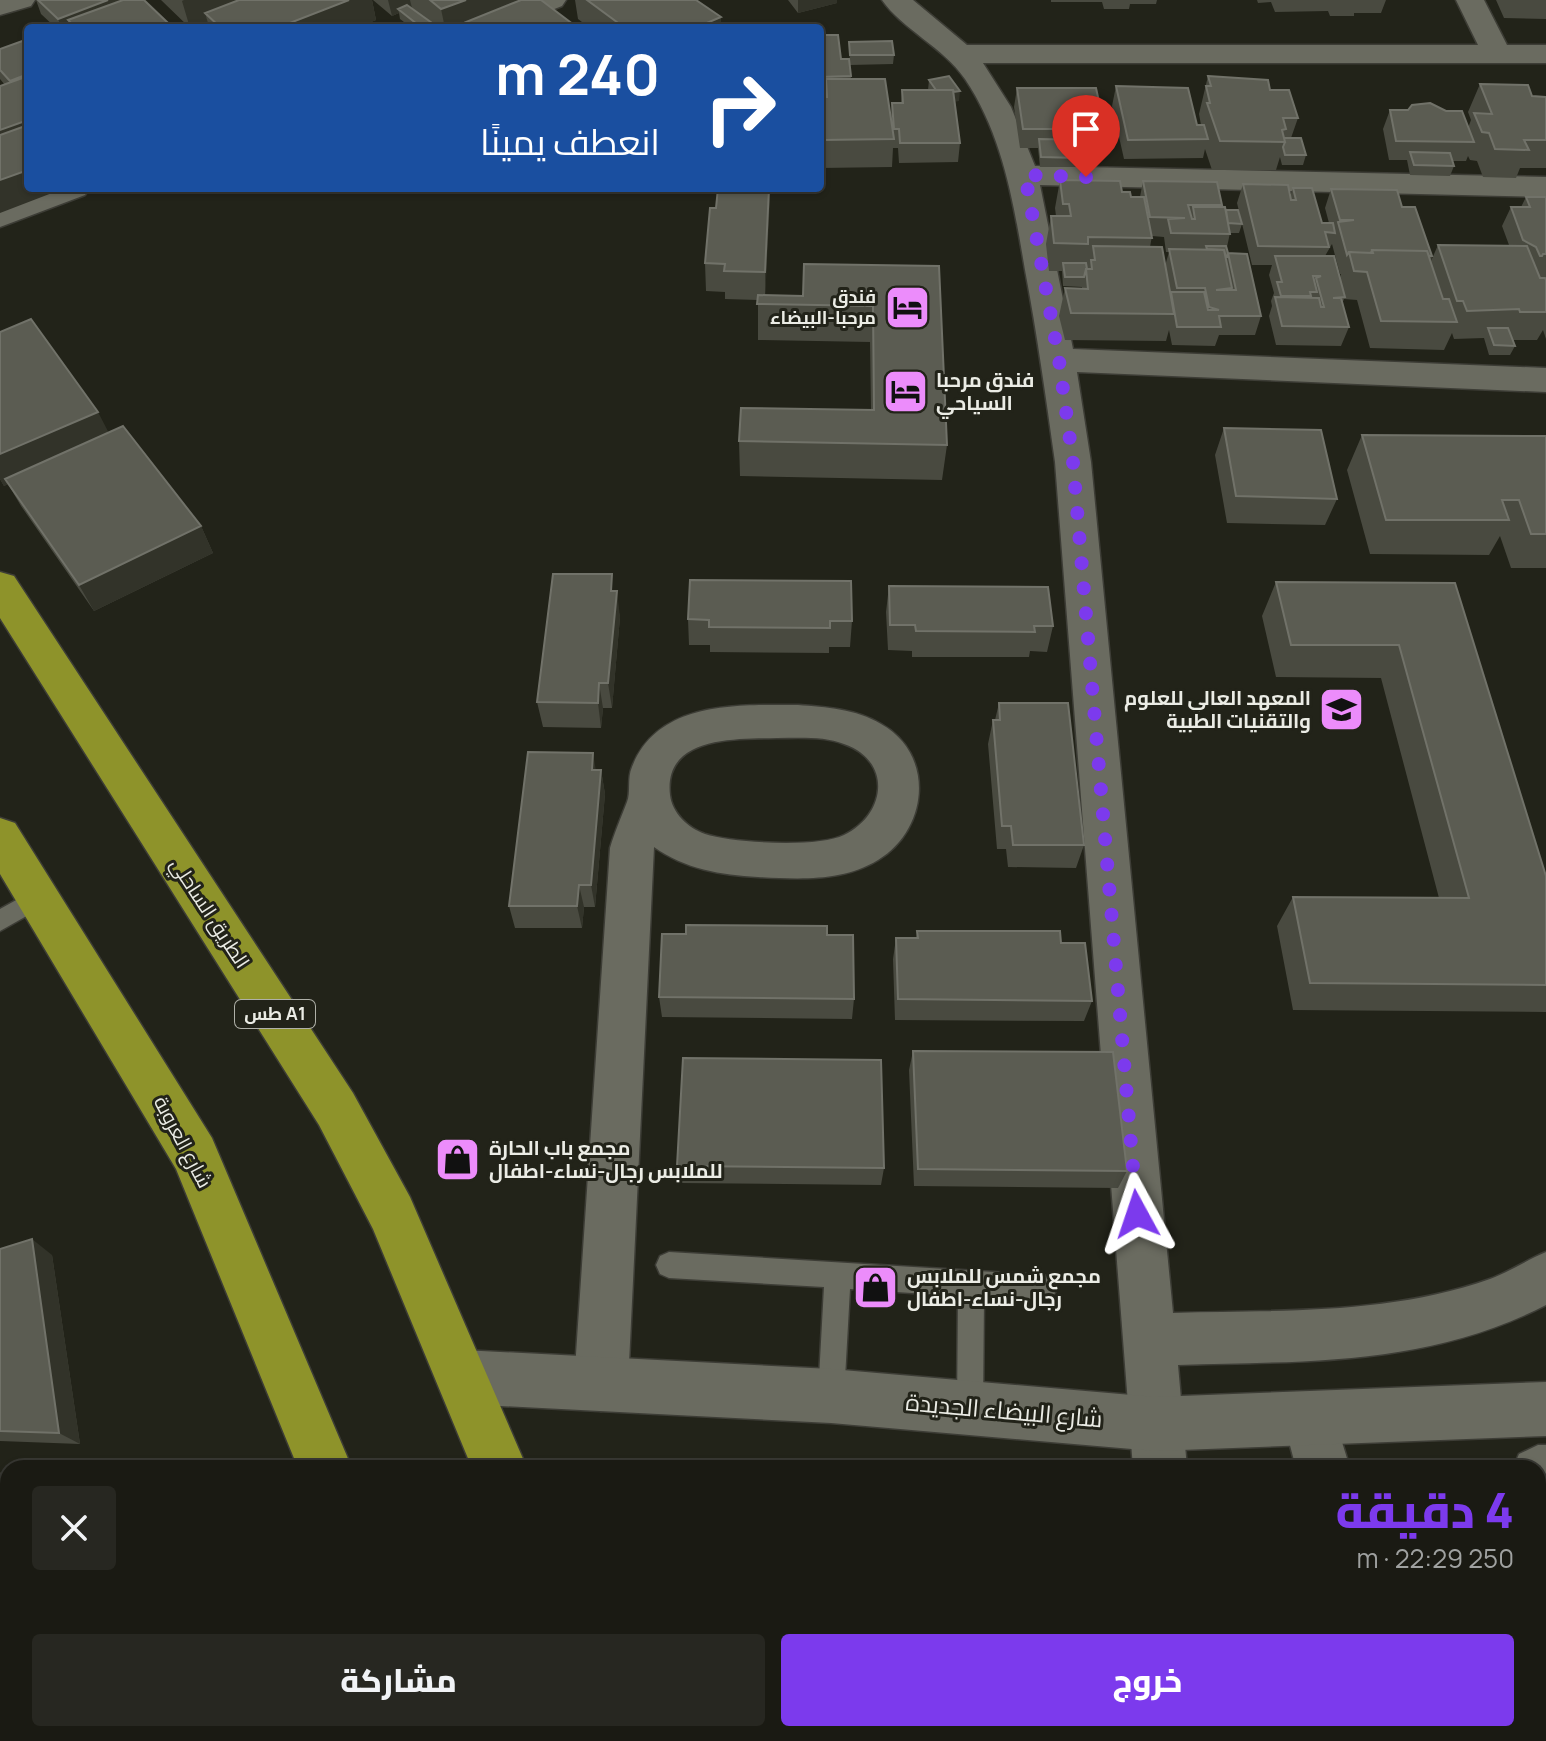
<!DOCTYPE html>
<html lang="ar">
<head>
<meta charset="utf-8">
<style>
	body { margin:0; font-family:Manrope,Cairo,sans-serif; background:#272721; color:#f1f3f6; direction:rtl; height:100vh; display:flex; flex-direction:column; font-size:30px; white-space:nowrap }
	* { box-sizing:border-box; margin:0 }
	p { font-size:26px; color:#9fa1a0 }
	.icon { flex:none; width:44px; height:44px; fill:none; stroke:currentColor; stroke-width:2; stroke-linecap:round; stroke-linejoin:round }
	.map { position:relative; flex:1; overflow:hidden; direction:ltr }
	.details { position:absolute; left:0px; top:1460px; width:1546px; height:282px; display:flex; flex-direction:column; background:#1a1a13; border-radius:24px 24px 0 0; box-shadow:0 2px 6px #0004,0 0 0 2px #383833; direction:rtl }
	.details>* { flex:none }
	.top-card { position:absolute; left:24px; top:24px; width:800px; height:168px; border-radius:8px; box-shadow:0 2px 6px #0004,0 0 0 2px #383833; direction:rtl; background:#1a4fa0; color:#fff; overflow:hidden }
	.pin { position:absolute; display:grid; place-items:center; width:68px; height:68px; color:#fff; margin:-82px -34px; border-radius:50% 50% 50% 0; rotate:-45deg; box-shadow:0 0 8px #0007 }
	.pin .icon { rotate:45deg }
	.me { position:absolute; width:88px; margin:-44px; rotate:355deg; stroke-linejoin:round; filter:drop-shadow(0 0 6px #0008) }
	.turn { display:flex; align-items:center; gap:28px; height:168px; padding:0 32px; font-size:36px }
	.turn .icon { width:104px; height:104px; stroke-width:2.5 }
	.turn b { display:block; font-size:56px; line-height:68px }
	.round { display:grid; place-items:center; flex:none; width:84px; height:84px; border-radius:8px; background:#272721 }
	.headline { display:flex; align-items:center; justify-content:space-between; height:136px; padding:0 32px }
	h1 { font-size:48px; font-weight:800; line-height:60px; color:#7c3aed }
	.cta { display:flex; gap:16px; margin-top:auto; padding:16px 32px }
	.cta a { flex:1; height:92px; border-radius:8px; background:#7c3aed; color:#fff; font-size:32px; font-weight:800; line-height:92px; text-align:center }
	.cta a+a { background:#272721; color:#f1f3f6 }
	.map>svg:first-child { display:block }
</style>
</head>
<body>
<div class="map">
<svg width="1546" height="1741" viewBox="0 0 1546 1741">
	<rect width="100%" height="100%" fill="#222319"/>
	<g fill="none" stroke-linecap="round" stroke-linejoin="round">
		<defs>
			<path id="lane" d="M38,888l8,3 3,7 -3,7 -46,26v-22z
				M669,1252l375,23 9,4 4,9 -4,9 -9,4 -60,-4 -1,112 -3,10 -10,3 -10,-3 -3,-10 1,-113 -108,-7 -6,107 -4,9 -9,4 -9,-4 -4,-9 6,-109 -155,-9 -9,-4 -4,-9 4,-9z"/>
			<path id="street" d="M0,0h35l-4,6 -31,9z
				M527,0h39l-4,6 -56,22h-40l4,-6z
				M882,0h31l54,45h511l-22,-45h28l23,45h39v18h-563l28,44 24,59 511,11v20l-506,-12 33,164 473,19v24l-469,-20 14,90 82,851c105,-3 216,2 317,-34 19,-7 37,-19 56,-27v53c-119,61 -239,56 -368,60l9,103h-54l-78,-1006c-9,-64 -18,-129 -30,-192 -11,-65 -22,-135 -60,-191 -22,-32 -63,-50 -83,-79z
				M45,188h45l-5,7 -85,32v-21z
				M798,705c28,2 58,4 83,19 54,30 48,105 -3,136 -36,22 -79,19 -120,17 -37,-2 -73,-8 -104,-30l-26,537 -8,19 -19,8 -19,-8 -8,-19 36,-536c5,-17 11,-30 17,-46 4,-9 0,-24 5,-35 26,-67 107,-62 166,-62zM777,738c22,0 47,-2 67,6 49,17 42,71 0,91 -26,13 -111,8 -139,-1 -17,-6 -33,-21 -35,-39 -7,-60 68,-56 107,-57z
				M1310,1392l19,8 21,68h-54l-13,-49 8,-19z
				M1355,1734h60l2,7h-60z"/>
			<path id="secondary" d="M462,1350l369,19 324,28 391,-15v54l-391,15 -324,-28 -369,-19 -19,-8 -8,-19 8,-19z
				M1538,1445h8v56h-8v-33h-25l6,-14z
				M8,1473v56l-8,1v-56z"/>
			<path id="highway" d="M0,572l14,4 339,517 57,104 117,271h-55l-99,-239 -54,-104 -319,-507z
				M0,818l15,5 197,315 140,330h-54l-122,-299 -176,-295z
				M368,1734h60l2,7h-60z
				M559,1734h60l3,7h-60z"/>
		</defs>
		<use href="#lane" stroke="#3d3d36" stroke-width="3"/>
		<use href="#street" stroke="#3d3d36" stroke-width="3"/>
		<use href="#secondary" stroke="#3d3d36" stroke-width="3"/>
		<use href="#highway" stroke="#3d3d36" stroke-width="3"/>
		<use href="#lane" fill="#6a6b60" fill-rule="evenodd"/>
		<use href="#street" fill="#6a6b60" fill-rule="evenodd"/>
		<use href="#secondary" fill="#6a6b60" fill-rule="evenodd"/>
		<use href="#highway" fill="#8e932a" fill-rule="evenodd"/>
	</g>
	<path fill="#494a40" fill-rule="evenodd" d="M36,0h108l26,28h-114l-15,-14z
		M161,0h211l4,20 -20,8h-146l-2,-5 -15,5h-3z
		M373,0h168l37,28h-166l-12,-9 -1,-6 -7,3z
		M575,0h121l25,28h-131l-12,-9z
		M788,0h49v3l-39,10z
		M1051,0h106l-1,4h-26l-1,5h-25l-2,-7h-51z
		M1257,0h129l-5,13h-27v3h-24l-2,-5 -53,1 -4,-10 -13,1z
		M1496,0h50v19l-42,-1z
		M820,35l21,24h8l2,20 40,38 1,-14h9l1,-13h26l1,-10 30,21h-4l5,42 -2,19 -59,1 -1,-15h-5l-1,19 -72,1z
		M28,39v149l-23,-103 -5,-6v-30z
		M849,42l45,13 -1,9 -43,1z
		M1208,76l62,14 28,28 -7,20 15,17 -3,10h-21l-2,-8 -4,13h-64l-7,-21 -2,9 -79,1 -12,-53 4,-20 81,39h4l-2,-11z
		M1480,84l52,12 14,1v71h-26l-4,10 -33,-1 -6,-16 -7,-1 -2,-4 -2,5h-14l2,5 -4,10 -40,-1 -3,-15h-18l-6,-31 7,-19h18l60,18 3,-8 -3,-8z
		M1017,88l88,41 -4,19h-13l-2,12h-8l-1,7h-37l-2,-19h-18l-6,-41z
		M1060,180l71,17h9l3,-16 79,24v2l20,17 -3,9h-9l-3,14 1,6 33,63 -6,19h-36l-4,11 -43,-1 -3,-15 -3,11 -101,-1 -6,-24 6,-28 17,1v-2l-19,-1 -1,-15h-13l-3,-27 5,-28h5l-1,-8zM1152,236l12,1 2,15h3l-4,14 -15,-19z
		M1243,184l47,12 3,-8 29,35h7l-4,-15 6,-19 71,18 30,49 -1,5 7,-16h71l-7,-19 9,-19h10l5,-10h20v142l-3,-9 -6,10h-25l3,6 -5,9h-21l-5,-17 -30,1 -2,-6 -8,17 -74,-2 -13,-48 -13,-1 -2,5 7,23 -8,19 -65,-1 -7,-29 3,-10 -1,-5 3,-8 -5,-18 3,-10h-20l-15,-62zM1332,244l8,30h1l-1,4 -15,-22z
		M718,188h52l-5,107 38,1 136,-30 8,179 -5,35 -202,-4 -1,-35 132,-31 -1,-68 -112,-2v-40l-33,-1v-7l-19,-1 -1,-28 11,-55z
		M0,332l108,100 93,94 12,27 -119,58 -73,-105 -13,-22 -4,2 -4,-7z
		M1224,428l113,71 -12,26 -98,-2 -12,-68z
		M1362,435l184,1v132h-35l-11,-32 -11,19 -119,-1 -23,-84z
		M1276,582l179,1 91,293v136l-253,-2 -16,-84 16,-29 146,1 -58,-220 -105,-1 -14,-61z
		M889,586l164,40 -6,26 -17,-1 -1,6h-117v-6l-24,-1 -2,-38z
		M614,591l6,26 -8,91h-9l-2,20 -58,-1 -6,-25z
		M688,619l164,2 -2,26h-21v6l-119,-1v-7h-21z
		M999,703l85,142 -8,23 -68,-1 -2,-18h-9l-9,-105 5,-24h2z
		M596,770h5l4,24 -10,113h-11l-2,21h-67l-6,-22z
		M917,931l144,12 31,58 -8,20 -189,-1 -2,-61 3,-21h20z
		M827,935l27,64 -2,20 -190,-2 -3,-20z
		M913,1051l214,120 -9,17 -204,-2 -5,-116z
		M677,1166l207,2 -3,17 -201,-2z
		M0,1249l52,6 28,189 -80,-3z"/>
	<path fill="#323329" d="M108,0h33l-73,20 3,8h-9l-4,-9z
		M184,0h80l-59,13 3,10 -15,5h-3l-8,-27z
		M349,0h23l4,20 -20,8h-79z
		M388,0h22l2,8 -10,4 -4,-3 1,4 -7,3z
		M466,0h75l-75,22 1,6h-22l-4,-19z
		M798,0h39v3l-39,10z
		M721,17v11h-26z
		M168,23l2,5h-15z
		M960,91l-1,10 -20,4 1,-10z
		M28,120v33l-28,-4v-19z
		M28,170v18h37l-65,25v-33z
		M769,188l1,12 -5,100v-28z
		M98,412l14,27 -108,47 -4,-7v-25z
		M201,526l12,27 -119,58 -15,-26z
		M617,591l3,26 -8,91 -4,-25z
		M599,683l4,25 -2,20 -3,-25z
		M593,753l4,24 -5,-7z
		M601,770l4,24 -10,113 -4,-22z
		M579,885l5,22 -2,21 -5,-22z
		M32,1239l20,16 28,189 -21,-11z"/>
	<path fill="#5b5c52" stroke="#717269" stroke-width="2" d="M38,0h70l-50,19z
		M123,0h21l24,23 -13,5h-79l-8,-8z
		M239,0h110l-72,28h-56l-16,-15z
		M430,0h36l-25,9z
		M521,0h20l37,28h-104l-8,-6z
		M587,0h109l25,17 -26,11h-70z
		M407,5l32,23h-17l-24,-19z
		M820,35h18l3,24h8l2,17 -31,1z
		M28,39v35l-18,7 -10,-11v-21z
		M892,41l2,14h-44l-1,-13z
		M28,76v44l-28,10v-44z
		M949,76l11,15 -6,1 -1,-2h-17l-7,-10z
		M1208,76l60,4 2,10h19l9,28h-15l3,11 -4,1 3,12 -65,-1 -13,-38h3l-4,-17h5z
		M826,79h59l9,60 -73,1 2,-27h-3v-16h7z
		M1480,84l48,1 4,11 14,1v43h-22l5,10 -34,-1 -6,-16 -7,-1 -8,-19 18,1z
		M1116,86l72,2 9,37h7l4,14 -80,1z
		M1017,88h79l9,41h-82z
		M902,90h51l7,53h-60l-1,-14h-5l-2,-26h11z
		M1430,103l16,8h16l12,31 -78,-1 -6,-31h18l4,-5z
		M28,125v45l-28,10v-45z
		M1284,138h17l5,17h-21l-2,-8 2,-5z
		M1039,139l48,1 1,11h-10l1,7 -38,-1z
		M1410,152l40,1 4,13 -40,-1z
		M1060,180l60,1 2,11h8l1,5h13l8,41 -64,-1v7l-34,-1 -3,-27h20l-2,-12h-6z
		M1143,181l74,1 5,23h-34l4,14h3l-2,-12h32l5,27 -59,-1 -3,-14 17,-1 -35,-1z
		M1243,184l45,1 3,15h5l-3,-12h19l10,35h11l2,10 -10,-1 4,15 -71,-1z
		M718,188h51l-4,84 -41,-1 1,-7 -20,-1 5,-55h6z
		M1331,189l66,1 5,17h13l17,49h-3l-2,-5 -55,-1 -1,3 -22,-1 -2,3 -9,-33 16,-2h-14z
		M1526,197h20v57h-3l-1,2h-2l-4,-9 -13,-7 -12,-33h19z
		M1226,210h12l4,14 -14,-1z
		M1438,245l89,1 13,32h5l1,2v32h-26l-1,-3 -52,2 -4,-10h-6z
		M1093,246l69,1 12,67 -103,-1 -6,-25 23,1 -2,-20h6l-1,-9h4z
		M1206,246h20l2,7 -1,4h-1l-2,-7 -17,-1z
		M1169,249l55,1 8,38 -16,2h20l-8,-37 19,1 14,62h-42l2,11h-44l-6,-35h33l4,18h11l-10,-3 -4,-19h-28z
		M1372,250l55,1 16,48h6l8,23 -76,-1 -14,-49 -13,-1 -5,-19 24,1z
		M1275,256h59l11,41 -12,1h8l8,29 -67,-1 -7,-29 44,1 2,9h3l-8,-29 5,-2h-8l4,16h-7l1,4h-30l-4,-14h5z
		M1063,263h23l1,6h-1l-2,8h-19z
		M804,264l135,2 8,179 -208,-4 2,-33 133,2 -1,-104 -116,-2 1,-9 45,1z
		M31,319l67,93 -98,42v-122z
		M1488,328h20l7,18 -21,-1z
		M123,426l78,100 -122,59 -74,-106z
		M1224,428l97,2 16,69 -101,-3z
		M1362,435l184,1v98h-15l-12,-34h-17l7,20h-123z
		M553,574h59l-1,17h6l-9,92h-9l-1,20 -61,-1z
		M690,580l161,1 1,40h-22v7l-121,-1v-7l-21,-1z
		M1276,582l179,1 91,293v109l-236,-2 -17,-86 176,1 -70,-253h-108z
		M889,586l159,1 5,39h-19l1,6 -119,-1 -1,-6h-25z
		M999,703h69l16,142h-71l-2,-19h-9l-9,-106h7z
		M528,752l65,1 -1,17h9l-10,115h-12l-2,21h-68z
		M686,925l141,1v9h26l1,64 -195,-2 3,-63h24z
		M917,931h143l1,12h24l7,58 -194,-2 -2,-61h22z
		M913,1051l200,1 14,119 -209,-2z
		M683,1058l198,2 3,108 -207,-2z
		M32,1239l27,194 -59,-2v-182z"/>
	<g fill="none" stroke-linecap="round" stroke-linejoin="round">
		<path stroke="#7c3aed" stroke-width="14" stroke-dasharray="0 25.2" d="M1086,177l-61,-2 34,185 14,102 64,752"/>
	</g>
	<defs>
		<symbol id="hotel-square" viewBox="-11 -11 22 22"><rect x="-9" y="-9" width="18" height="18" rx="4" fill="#ec8cfb" stroke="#222319"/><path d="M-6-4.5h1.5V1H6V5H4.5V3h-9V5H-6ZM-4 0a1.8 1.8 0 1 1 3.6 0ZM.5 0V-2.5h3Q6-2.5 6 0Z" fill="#111"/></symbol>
		<symbol id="university-square" viewBox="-11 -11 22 22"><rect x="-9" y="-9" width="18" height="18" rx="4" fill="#ec8cfb" stroke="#222319"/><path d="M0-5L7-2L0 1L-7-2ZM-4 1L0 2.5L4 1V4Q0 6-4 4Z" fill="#111"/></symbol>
		<symbol id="shop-square" viewBox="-11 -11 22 22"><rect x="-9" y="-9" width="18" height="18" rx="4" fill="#ec8cfb" stroke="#222319"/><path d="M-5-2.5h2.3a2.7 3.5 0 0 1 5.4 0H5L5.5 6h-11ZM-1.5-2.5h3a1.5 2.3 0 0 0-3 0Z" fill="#111"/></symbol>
	</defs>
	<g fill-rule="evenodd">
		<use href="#hotel-square" x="882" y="282" width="51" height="51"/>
		<use href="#hotel-square" x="880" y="366" width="51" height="51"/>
		<use href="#university-square" x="1316" y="684" width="51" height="51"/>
		<use href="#shop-square" x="432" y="1134" width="51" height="51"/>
		<use href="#shop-square" x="850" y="1262" width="51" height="51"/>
	</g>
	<g text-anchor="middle" stroke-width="6" stroke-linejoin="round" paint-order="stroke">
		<g font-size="18" font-weight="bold" fill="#ebece5" stroke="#222319" text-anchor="end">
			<text x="876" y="303">فندق<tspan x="876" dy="21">مرحبا-البيضاء</tspan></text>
		</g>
		<rect fill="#222319" stroke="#afb0a8" stroke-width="2" x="235" y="1000" width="80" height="28" rx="6"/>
		<g font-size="18" font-weight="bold" fill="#ebece5">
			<text x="275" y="1020">طس A1</text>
		</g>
		<g font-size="20" font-weight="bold" fill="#ebece5" stroke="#222319" text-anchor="start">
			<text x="936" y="387">فندق مرحبا<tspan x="936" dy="23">السياحي</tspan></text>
			<text x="1311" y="705" text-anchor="end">المعهد العالي للعلوم<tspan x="1311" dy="23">والتقنيات الطبية</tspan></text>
			<text x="489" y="1155">مجمع باب الحارة<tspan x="489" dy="23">للملابس رجال-نساء-اطفال</tspan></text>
			<text x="907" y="1283">مجمع شمس للملابس<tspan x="907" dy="23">رجال-نساء-اطفال</tspan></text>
		</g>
		<g font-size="20" fill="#ebece5" stroke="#222319">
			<text transform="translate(210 913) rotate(57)" y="7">الطريق الساحلي</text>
			<text transform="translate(183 1142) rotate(62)" y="7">شارع العروبة</text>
		</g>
		<g font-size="24" fill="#ebece5" stroke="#222319">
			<text transform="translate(1004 1411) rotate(5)" y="8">شارع البيضاء الجديدة</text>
		</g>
	</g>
</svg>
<div class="pin" style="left:1086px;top:177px;background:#d93025"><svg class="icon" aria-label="arrive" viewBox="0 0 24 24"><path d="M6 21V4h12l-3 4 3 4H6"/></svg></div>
<svg class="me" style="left:1137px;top:1214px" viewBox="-20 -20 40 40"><path d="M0-17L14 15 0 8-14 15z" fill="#7c3aed" stroke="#fff" stroke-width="4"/></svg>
<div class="top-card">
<div class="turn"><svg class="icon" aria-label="right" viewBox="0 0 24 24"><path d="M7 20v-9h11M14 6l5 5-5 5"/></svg><div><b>240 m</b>انعطف يمينًا</div></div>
</div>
<section class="details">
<div class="headline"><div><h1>4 دقيقة</h1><p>250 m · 22:29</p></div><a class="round"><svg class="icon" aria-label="close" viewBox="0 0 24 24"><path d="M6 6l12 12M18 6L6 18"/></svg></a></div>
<div class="cta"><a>خروج</a><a>مشاركة</a></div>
</section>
</div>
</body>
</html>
